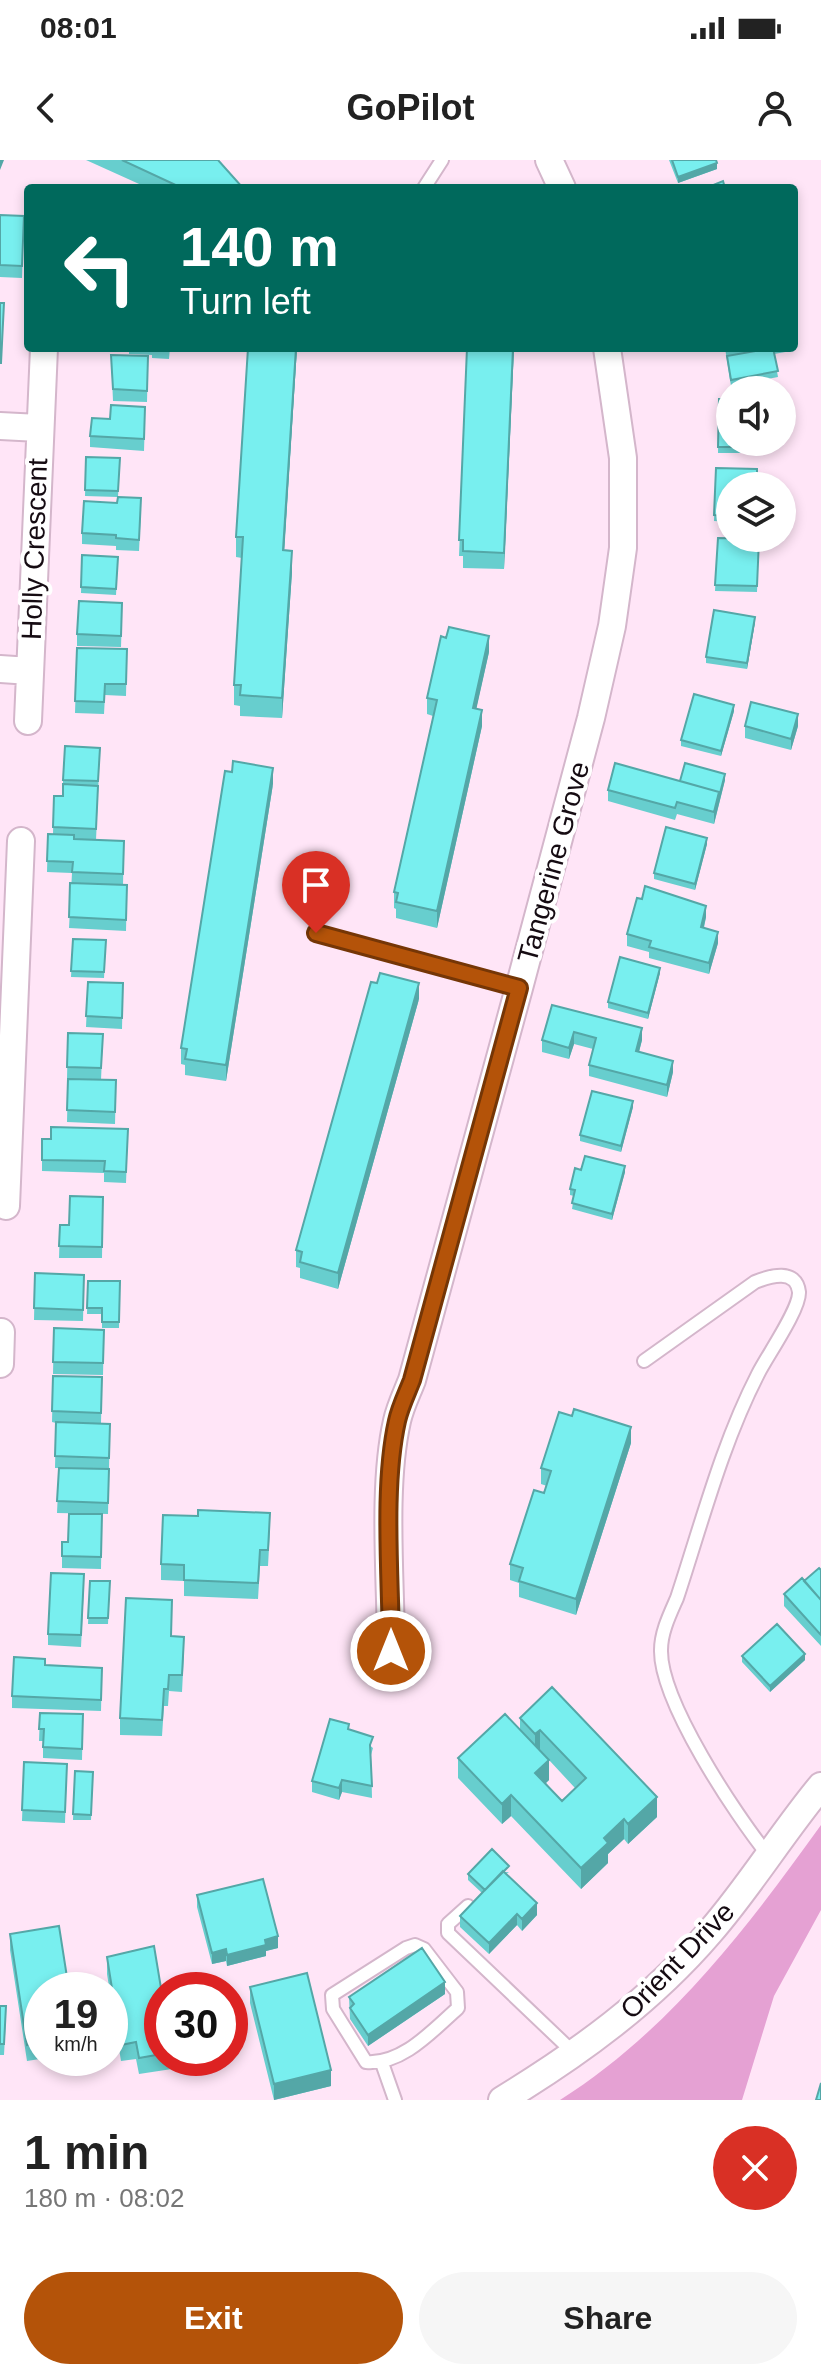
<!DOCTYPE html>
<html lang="en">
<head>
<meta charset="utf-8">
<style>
	body { margin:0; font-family:Helvetica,sans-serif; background:#f6f6f6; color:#222; height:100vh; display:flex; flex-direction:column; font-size:30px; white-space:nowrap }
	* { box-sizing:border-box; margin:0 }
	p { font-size:26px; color:#767676 }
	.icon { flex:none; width:44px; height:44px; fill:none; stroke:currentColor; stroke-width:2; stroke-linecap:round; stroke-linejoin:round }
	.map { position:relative; height:1940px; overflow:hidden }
	.panel { display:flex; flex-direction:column; background:#fff; flex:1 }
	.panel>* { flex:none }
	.banner { position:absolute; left:24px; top:24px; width:774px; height:168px; border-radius:8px; box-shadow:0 4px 12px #0003; background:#00695c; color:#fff; overflow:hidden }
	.controls { position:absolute; left:716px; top:216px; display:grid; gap:16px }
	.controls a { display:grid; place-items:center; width:80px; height:80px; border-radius:50%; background:#fff; box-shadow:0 4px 12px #0003; font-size:40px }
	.speed { position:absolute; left:24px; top:1812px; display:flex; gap:16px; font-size:40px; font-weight:700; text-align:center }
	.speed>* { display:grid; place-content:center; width:104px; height:104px; border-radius:50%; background:#fff; box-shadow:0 4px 12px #0003; line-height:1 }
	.speed small { font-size:20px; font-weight:400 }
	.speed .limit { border:12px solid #d22; background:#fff; color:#111 }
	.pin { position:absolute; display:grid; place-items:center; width:68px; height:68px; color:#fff; margin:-82px -34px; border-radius:50% 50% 50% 0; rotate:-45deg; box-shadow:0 0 8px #0007 }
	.pin .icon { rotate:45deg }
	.me { position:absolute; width:88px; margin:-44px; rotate:0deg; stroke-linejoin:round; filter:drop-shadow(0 0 6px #0008) }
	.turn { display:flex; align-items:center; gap:28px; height:168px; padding:0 24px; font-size:36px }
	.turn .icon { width:104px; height:104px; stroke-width:2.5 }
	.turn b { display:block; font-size:56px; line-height:68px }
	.round { display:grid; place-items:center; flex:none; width:84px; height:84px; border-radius:42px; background:#f6f6f6 }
	.summary { display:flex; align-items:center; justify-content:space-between; height:136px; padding:0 24px }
	h1 { font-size:48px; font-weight:700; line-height:60px }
	.cta { display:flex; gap:16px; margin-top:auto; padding:16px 24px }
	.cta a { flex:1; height:92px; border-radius:48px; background:#b45309; color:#fff; font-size:32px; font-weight:700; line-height:92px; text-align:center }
	.cta a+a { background:#f6f6f6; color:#222 }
	.status { display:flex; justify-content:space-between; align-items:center; height:56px; padding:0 40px; background:#fff; direction:ltr }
	.status svg { height:22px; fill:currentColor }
	header { display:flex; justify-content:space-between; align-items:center; height:104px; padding:0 24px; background:#fff; font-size:36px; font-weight:700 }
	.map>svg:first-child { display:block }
</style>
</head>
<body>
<div class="status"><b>08:01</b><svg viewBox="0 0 49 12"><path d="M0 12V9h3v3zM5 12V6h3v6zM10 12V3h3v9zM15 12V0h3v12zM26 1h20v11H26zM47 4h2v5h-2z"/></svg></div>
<header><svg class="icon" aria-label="back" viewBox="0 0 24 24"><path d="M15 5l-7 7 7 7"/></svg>GoPilot<svg class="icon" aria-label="person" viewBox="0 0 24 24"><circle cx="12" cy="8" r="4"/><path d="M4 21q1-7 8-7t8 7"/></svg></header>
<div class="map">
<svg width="821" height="1940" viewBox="0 0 821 1940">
	<rect width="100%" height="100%" fill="#ffe5f7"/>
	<path fill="#e5a1d3" d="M821,1665v85l-47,86 -32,104h-182c109,-69 187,-172 261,-275z"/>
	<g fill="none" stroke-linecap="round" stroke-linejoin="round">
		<defs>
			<path id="service" d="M424,28l18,-28
				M316,773l203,55
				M644,1201l111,-79c15,-6 41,-14 44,10 1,17 -32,64 -41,82 -36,70 -56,148 -81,224 -7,16 -16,34 -16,52 -1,51 74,164 107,205
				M468,1746l-20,18v9l127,121
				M415,1785l9,4 33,43 1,16c-26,23 -56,57 -92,54l-33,-53 -1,-14 74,-47z
				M382,1903l13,37"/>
			<path id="minor" d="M549,0l13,28
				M0,266l39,2
				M0,509l30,2
				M28,561l16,-373
				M6,1046l15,-365
				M0,1204l1,-32
				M391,1491c0,-71 -9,-163 6,-230 3,-14 10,-28 15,-41l107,-392 72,-270 21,-92 11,-78v-90l-16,-110
				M502,1940c77,-47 149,-99 208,-168 40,-46 72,-99 111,-146"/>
		</defs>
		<use href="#service" stroke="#d4b6cb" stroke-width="16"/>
		<use href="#minor" stroke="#d4b6cb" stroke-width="30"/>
		<use href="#service" stroke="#fff" stroke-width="12"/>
		<use href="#minor" stroke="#fff" stroke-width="26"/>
	</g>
	<path fill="#67cece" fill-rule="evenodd" d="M86,0h132l25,28h-95z
		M669,0h47l1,9 -39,14z
		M0,55l24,1 -2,62 -22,-1z
		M96,188h74l-1,11 -17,-1v-3l-23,-1v-3l-33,-1z
		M297,188l-13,203 8,21 -10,146 -42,-2v-10l-6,-1v-20l8,-127 -6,-1v-20z
		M467,188h47l-10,221 -41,-1v-12h-4z
		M725,188h66v3l-17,3 4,23 -47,9z
		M111,195l37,1 -1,46 -34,-1z
		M719,239l41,43v11h-42z
		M145,258l-1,33 -54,-4v-11z
		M86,297l34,1 -2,39 23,13 -2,41 -23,-1v-4l-34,-2v-11l35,-30 1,-6 -33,-1z
		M716,308l14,18v36l-16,-1z
		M718,378l41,1 -2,53 -42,-1z
		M82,395l36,2 -2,38 -35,-2z
		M122,455l-1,32 -44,-1v-12z
		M755,462l-8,47 -41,-6v-6z
		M77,488l50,1 -1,47 -21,-1 -1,19 -29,-1z
		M489,492l-13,57 6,17 -45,202 -41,-10v-9l-2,-1v-16l39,-176 -6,-2v-16z
		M734,551l-13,45 -40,-10v-6z
		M745,566h53l-7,24 -46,-12z
		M100,588l-4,92 28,1 -1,44h4l-1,46 -57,-3 3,-55 -25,-1 1,-38h5l1,-38h9v-16z
		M725,620l-11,44 -37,-10 -2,6 -67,-19v-11l72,-9z
		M273,624l-47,297 -41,-6v-10l-4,-1v-16z
		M707,684l-12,46 -41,-11v-6z
		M706,757l-2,11 14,15 -9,31 -60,-16v-6l-22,-6v-12z
		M73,779l33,1 -2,38 -33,-1z
		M660,813l-12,46 -40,-11v-6z
		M88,822l35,1 -1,46 -36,-2z
		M419,839l-81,290 -38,-11v-10l-4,-1v-17z
		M552,845l90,35 -3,12 34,20 -6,25 -78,-21v-11l4,-16 -19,-5 -5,15 -27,-7v-12z
		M68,873l35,1 -2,46 -34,-1z
		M68,919l48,1 -1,44 -48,-2z
		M633,947l-12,45 -41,-11v-6z
		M128,969l-2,54 -22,-1v-9l-62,-2v-32h9z
		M581,1010l44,2 -13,48 -40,-11 2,-13 -4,-1v-6z
		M103,1037l-1,61h-43l1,-33h9z
		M35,1113l49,2 -1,46 -49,-1z
		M88,1121h32l-1,47h-17v-14h-15z
		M54,1168l50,2 -1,45 -50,-1z
		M53,1216l49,1 -1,46 9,1 -2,90 -51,-1 2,-45h-4l1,-45 -4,-1z
		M631,1283l-55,172 -57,-18v-14l-9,-3v-16l37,-78 -6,-2v-16z
		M102,1354l-1,55 -39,-1v-26h6z
		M270,1369l-2,37h-8l-2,33 -74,-3v-15l-23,-1v-16z
		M821,1410v76l-37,-40v-12z
		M90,1421h20l-2,43h-20z
		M84,1426l-3,61 -33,-2v-11z
		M171,1476l13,17 -2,39 -13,-1 -1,15h-4l-2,30 -42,-1v-17z
		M742,1496l63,4 -35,32 -28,-30z
		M45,1505l57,3 -1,43 -89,-3v-12z
		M552,1527l105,130 -29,27 -4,-5 -16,15v9l-27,26 -70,-73 -9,8 -44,-46v-20l62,-28v-12zM549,1600l26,28 -13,13 -16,-18 3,-3z
		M40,1553l43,1 -1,46 -39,-2v-17h-4z
		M349,1570l24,18 -2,7 1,43 -30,-6 -3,8 -27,-8v-11z
		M24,1602l43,2 -2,59 -43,-2z
		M75,1611l18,1 -2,48h-18z
		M509,1712l-3,2 31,41 -15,16 -5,-6 -28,29 -29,-27v-11l22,-23 -14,-13v-6z
		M197,1735l81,53 -12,3v5l-39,10 -1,-5 -14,3 -15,-57z
		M10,1774l32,56v68h4l-19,3 -17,-111z
		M107,1797l55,37v64h23v9l-46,7 -3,-15 -15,2 -14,-87z
		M250,1827l81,99 -57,14 -24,-97z
		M445,1834l-77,52 -18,-27 -1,-22z
		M0,1846l6,12 -2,37h-4z"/>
	<path fill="#54a7a7" d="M0,0h4l-4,10z
		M717,3v6l-39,14v-6z
		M296,188h1l-14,223v-21z
		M513,188h1l-10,221v-16z
		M292,391v21l-10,146v-20z
		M755,457v5l-8,47v-6z
		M489,476v16l-16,72v-16z
		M734,545v6l-13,45v-5z
		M482,550v16l-45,202v-17z
		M798,554v12l-7,24v-11z
		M273,608v16l-47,297v-16z
		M725,614v6l-11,44v-12z
		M707,678v6l-12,46v-6z
		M706,746v11l-5,21v-11z
		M718,772v11l-9,31v-11z
		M660,808v5l-12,46v-6z
		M419,823v16l-81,290v-16z
		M642,868v12l-6,23v-12z
		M574,872v12l-5,15v-11z
		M673,901v11l-6,25v-12z
		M633,941v6l-12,45v-6z
		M625,1006v6l-13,48v-6z
		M631,1267v16l-55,172v-16z
		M805,1494v6l-35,32v-6z
		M540,1570v21l-5,3v-20z
		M549,1600v20l-14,13v-20z
		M342,1620v12l-3,8v-12z
		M511,1635v21l-9,8v-20z
		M657,1637v20l-29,27v-20z
		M624,1659v20l-16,15v9l-27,26v-21l23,-30z
		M537,1743v12l-15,16v-12z
		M517,1754v11l-28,29v-11z
		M278,1776v12l-12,3v5l-39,10v-11l38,-15z
		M226,1789v12l-14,3v-11z
		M445,1822v12l-77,52v-11z
		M331,1910v16l-57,14v-16z"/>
	<path fill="#78efef" stroke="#54a7a7" stroke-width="2" d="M122,0h96l25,28h-61z
		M672,0h44l1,3 -39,14z
		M723,21l2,7h-19z
		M0,55l24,1 -2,50 -22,-1z
		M0,143h4l-3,60h-1z
		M248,188h48l-13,202 9,1 -10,147 -42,-3 1,-10h-7l9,-148h-7z
		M467,188h46l-9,205 -41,-2v-11h-4z
		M727,188h15l-15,3z
		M773,188l5,23 -47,9 -4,-24z
		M111,195l37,1 -1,35 -34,-2z
		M719,239l11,1v42h30v5h-42z
		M111,245l34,2 -1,32 -54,-3 2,-18 18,1z
		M86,297l34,1 -2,33 -33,-1z
		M716,308l41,1v17h-27v30l-16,-1z
		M118,337l23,1 -2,42 -23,-2v-3l-34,-2 2,-32 33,2z
		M718,378l41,1 -2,47 -42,-1z
		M82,395l36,2 -2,32 -35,-2z
		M79,441l43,2 -1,33 -44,-2z
		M714,450l41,7 -8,46 -41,-6z
		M449,467l40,9 -16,72 9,2 -45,201 -41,-9 2,-9 -4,-1 43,-192 -10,-2 14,-62 5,2z
		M77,488l50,1 -1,35h-21l-1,18 -29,-1z
		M694,534l40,11 -13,46 -40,-11z
		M751,542l47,12 -7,25 -46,-13z
		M65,586l35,2 -2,33 -35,-1z
		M233,601l40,7 -47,297 -41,-6 2,-10 -6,-1 44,-277 7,1z
		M615,603l104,29 -5,20 -37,-10 -2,6 -67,-18z
		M685,603l40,11 -6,23v-5l-39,-11z
		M63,624l35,2 -2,43 -43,-2 1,-31h9z
		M666,667l41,11 -12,46 -41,-11z
		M48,674l26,1v4l50,2 -1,33 -51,-2 1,-10 -26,-1z
		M70,723l57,2 -1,35 -57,-3z
		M645,726l61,20 -5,21 17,5 -9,31 -60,-16 2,-6 -24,-7 10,-36 5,1z
		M73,779l33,1 -2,32 -33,-1z
		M620,797l40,11 -12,45 -40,-11z
		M380,813l39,10 -81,290 -38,-11 2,-10 -6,-2 75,-268 6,1z
		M88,822l35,1 -1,35 -36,-2z
		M552,845l90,23 -6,23 37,10 -6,24 -78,-20 7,-27 -22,-6 -5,16 -27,-8z
		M68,873l35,1 -2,34 -34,-1z
		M68,919l48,1 -1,32 -48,-2z
		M592,931l41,10 -12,45 -41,-11z
		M51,967l77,2 -2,43 -22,-1 1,-10 -63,-1v-21h9z
		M585,996l40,10 -13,48 -40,-11 3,-13 -5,-1 5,-21 6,2z
		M70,1036l33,1 -1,50 -43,-1 1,-21h9z
		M35,1113l49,2 -1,35 -49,-2z
		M88,1121h32l-1,41h-17v-14h-15z
		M54,1168l50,2 -1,33 -50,-1z
		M53,1216l49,1 -1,36 -49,-2z
		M574,1249l57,18 -55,172 -57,-18 4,-13 -13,-4 24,-74 10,3 7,-22 -10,-3 18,-56 13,4z
		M56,1262l54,2 -1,34 -54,-2z
		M59,1308l50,1 -1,34 -51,-2z
		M198,1350l72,3 -2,37h-8l-2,33 -74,-3v-15l-23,-1 2,-49 35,1z
		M69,1354h33l-1,43 -39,-1v-14h6z
		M819,1408l2,2v30l-17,-19z
		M51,1413l33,1 -3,61 -33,-1z
		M802,1418l19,22v35l-37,-41z
		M90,1421h20l-2,37h-20z
		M126,1438l46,2 -1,36 13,1 -2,38h-13l-1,14h-4l-2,31 -42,-2z
		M777,1464l28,30 -35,32 -28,-30z
		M14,1497l31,2v6l57,3 -1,32 -89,-4z
		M552,1527l105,110 -29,27 -4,-5 -20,19 4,5 -27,25 -70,-73 -9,9 -44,-46 47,-44 44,46 -14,13 27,28 24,-23 -46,-48 -5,4 -15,-16z
		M40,1553l43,1 -1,35 -39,-2 1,-18h-5z
		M330,1559l19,5 -1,5 25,8 -3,8 2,41 -30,-6 -3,8 -27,-7z
		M24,1602l43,2 -2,48 -43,-2z
		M75,1611l18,1 -2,43 -18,-1z
		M492,1689l17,17 -24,24 -17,-16z
		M503,1711l34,32 -15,16 -5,-5 -28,29 -29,-27z
		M263,1719l15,57 -13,4 1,5 -39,10 -1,-6 -14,4 -15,-58z
		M59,1766l10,64h-27v52l-15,3 -17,-111z
		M154,1786l8,48v60l-23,4 -3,-16 -15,3 -14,-88z
		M422,1788l23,34 -77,53 -18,-27 4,-4 -5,-7z
		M307,1813l24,97 -57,14 -24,-97z
		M0,1846h6l-2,38h-4z
		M821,1923v17h-5z"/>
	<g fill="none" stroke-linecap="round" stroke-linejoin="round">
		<defs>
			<path id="route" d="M316,773l203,55 -107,392c-5,13 -12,27 -15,41 -15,67 -6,160 -6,230"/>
		</defs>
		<use href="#route" stroke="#753606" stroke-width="20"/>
		<use href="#route" stroke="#b45309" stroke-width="14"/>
	</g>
	<g text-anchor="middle" stroke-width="8" stroke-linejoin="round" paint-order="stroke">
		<g font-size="28" fill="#150b12" stroke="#fff">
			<text transform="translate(34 389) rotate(-88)" y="10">Holly Crescent</text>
			<text transform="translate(553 702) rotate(-75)" y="10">Tangerine Grove</text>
			<text transform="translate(677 1800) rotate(-46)" y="10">Orient Drive</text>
		</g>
	</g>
</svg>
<div class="controls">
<a><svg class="icon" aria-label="sound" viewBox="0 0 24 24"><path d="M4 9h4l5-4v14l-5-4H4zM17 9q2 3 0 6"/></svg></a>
<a><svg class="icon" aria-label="layers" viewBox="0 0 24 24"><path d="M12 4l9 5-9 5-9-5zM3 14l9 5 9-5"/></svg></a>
</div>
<div class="speed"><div>19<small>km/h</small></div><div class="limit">30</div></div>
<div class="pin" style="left:316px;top:773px;background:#d93025"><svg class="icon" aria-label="arrive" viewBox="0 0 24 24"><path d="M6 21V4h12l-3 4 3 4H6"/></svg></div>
<svg class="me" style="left:391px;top:1491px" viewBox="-20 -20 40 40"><circle r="17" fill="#b45309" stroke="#fff" stroke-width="3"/><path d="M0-11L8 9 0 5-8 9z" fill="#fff"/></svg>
<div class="banner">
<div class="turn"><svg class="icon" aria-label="left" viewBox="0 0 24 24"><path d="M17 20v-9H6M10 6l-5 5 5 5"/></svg><div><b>140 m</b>Turn left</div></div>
</div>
</div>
<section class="panel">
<div class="summary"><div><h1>1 min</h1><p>180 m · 08:02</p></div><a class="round" style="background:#d93025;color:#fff"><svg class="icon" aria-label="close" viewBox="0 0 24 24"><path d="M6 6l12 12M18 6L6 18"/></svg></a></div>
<div class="cta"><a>Exit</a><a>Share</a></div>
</section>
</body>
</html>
